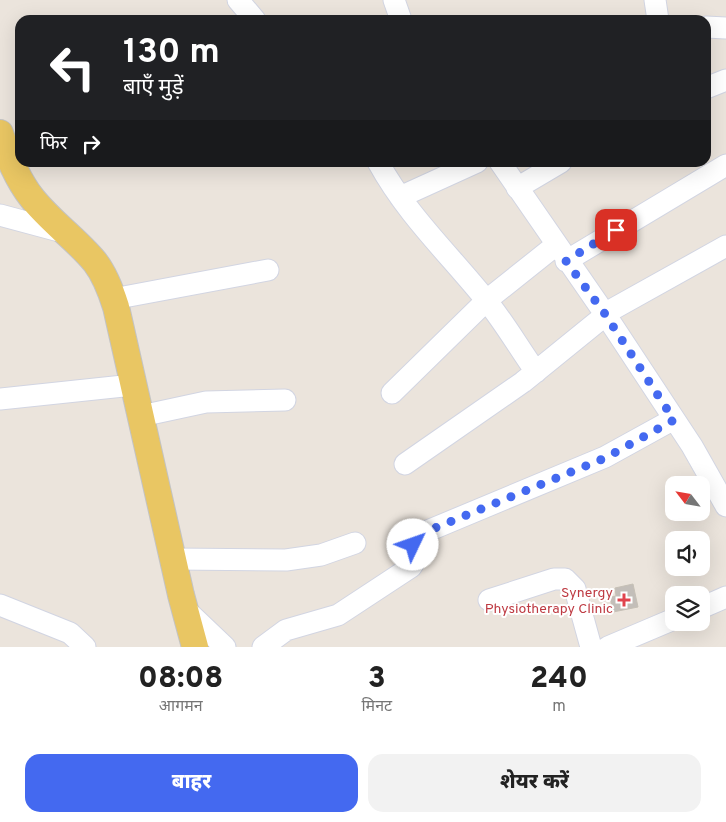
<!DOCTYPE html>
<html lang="hi">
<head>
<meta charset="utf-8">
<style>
	body { margin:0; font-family:Overpass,"Noto Sans Devanagari",sans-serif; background:#f2f2f2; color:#222; height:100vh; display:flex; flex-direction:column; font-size:19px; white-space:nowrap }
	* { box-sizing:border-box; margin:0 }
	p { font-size:16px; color:#767676 }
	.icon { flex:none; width:28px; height:28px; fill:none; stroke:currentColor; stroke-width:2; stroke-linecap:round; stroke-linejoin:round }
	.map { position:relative; height:647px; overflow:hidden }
	.sheet { display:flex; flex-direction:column; background:#fff; flex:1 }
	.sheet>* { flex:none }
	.hud { position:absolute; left:15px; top:15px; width:696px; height:152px; border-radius:15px; box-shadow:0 5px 20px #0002; background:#202124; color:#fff; overflow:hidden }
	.needle { width:32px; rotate:301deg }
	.buttons { position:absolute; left:665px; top:476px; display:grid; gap:10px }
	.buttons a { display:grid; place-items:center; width:45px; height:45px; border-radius:10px; background:#fff; box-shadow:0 5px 20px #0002; font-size:25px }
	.pin { position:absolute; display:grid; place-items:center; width:42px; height:42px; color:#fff; margin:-21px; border-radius:10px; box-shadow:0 2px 8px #0006 }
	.me { position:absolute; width:55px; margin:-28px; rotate:48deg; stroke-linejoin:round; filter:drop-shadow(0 0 4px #0008) }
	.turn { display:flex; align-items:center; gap:18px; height:105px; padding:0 25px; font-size:22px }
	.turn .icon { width:65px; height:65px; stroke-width:2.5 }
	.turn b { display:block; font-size:35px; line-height:42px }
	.then { display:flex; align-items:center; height:48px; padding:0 25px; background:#0003; gap:10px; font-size:19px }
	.eta { display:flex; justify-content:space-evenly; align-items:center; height:85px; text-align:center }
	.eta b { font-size:30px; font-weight:800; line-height:35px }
	.primary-button { display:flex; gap:10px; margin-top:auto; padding:10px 25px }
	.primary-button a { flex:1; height:58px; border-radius:15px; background:#4469f0; color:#fff; font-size:20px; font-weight:800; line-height:58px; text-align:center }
	.primary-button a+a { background:#f2f2f2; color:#222 }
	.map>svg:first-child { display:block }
</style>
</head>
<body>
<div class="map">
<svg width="726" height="647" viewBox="0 0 726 647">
	<rect width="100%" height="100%" fill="#ebe4dc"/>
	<path fill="#c3beb9" stroke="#c6c0b6" d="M633,584l5,23 -25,5 -3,-15 6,-1 -1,-8z"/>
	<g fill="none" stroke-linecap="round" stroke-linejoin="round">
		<defs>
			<path id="minor" d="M238,0l17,20
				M394,0l7,20
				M655,0l3,20
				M706,27l20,1
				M706,88l20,-8
				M378,162c29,53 71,92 108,138 18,22 33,48 50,72
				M500,162l105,152 87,132 34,60
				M517,188l44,-26
				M400,197l77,-35
				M0,215l63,17
				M566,261l160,-96
				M113,299l155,-29
				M392,393l95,-93 69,-55
				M0,399l133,-14
				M141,416l65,-14 79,-2
				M405,464l118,-82 90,-73 113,-63
				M173,559l113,1 35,-5 34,-12
				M489,600l65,-21h11l10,10 16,58
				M0,605l70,28 15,14
				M184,608l41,39
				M701,608l25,-11
				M263,647l23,-17 52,-15 73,-48 6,-10 -5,-17 6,-5 187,-78 69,-38
				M608,647l66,-28"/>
			<path id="major" d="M0,133c8,23 17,46 32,65 19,24 44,41 63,64 10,13 16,29 21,45l65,288 14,52"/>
		</defs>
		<use href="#minor" stroke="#d2d5e2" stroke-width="23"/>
		<use href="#major" stroke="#c3c3c3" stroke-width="28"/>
		<use href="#minor" stroke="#fff" stroke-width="21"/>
		<use href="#major" stroke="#e9c663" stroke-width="26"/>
	</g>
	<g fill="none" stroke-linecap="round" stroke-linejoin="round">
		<path stroke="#4469f0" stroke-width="9" stroke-dasharray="0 16.2" d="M413,545l-1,-5 6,-5 187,-77 69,-38 -69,-106 -39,-53 50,-31"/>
	</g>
	<path fill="#e0444e" stroke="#fff" stroke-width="2" d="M621.5 592.5h5v5h5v5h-5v5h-5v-5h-5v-5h5z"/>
	<g text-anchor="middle" stroke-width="4" stroke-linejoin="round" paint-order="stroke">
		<g font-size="14" fill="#be3a42" stroke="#fff" text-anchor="end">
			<text x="613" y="597">Synergy<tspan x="613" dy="16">Physiotherapy Clinic</tspan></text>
		</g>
	</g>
</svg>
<div class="buttons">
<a><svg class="needle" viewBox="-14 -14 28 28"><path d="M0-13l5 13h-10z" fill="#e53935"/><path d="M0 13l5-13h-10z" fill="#767676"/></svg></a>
<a><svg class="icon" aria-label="sound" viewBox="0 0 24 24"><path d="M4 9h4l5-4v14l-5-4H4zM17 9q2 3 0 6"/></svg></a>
<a><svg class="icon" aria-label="layers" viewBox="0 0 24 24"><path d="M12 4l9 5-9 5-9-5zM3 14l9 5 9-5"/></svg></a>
</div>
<div class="pin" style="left:616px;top:230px;background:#d93025"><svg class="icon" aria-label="arrive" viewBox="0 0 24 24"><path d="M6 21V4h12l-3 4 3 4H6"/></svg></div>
<svg class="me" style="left:413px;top:545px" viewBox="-20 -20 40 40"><circle r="19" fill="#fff"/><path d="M0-13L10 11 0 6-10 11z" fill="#4469f0"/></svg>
<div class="hud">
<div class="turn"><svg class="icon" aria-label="left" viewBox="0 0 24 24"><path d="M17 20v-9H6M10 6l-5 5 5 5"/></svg><div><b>130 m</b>बाएँ मुड़ें</div></div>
<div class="then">फिर<svg class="icon" aria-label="right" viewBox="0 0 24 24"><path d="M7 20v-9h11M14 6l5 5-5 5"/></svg></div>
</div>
</div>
<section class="sheet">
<div class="eta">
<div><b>08:08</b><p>आगमन</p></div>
<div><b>3</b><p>मिनट</p></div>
<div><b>240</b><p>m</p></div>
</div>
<div class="primary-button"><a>बाहर</a><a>शेयर करें</a></div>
</section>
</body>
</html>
